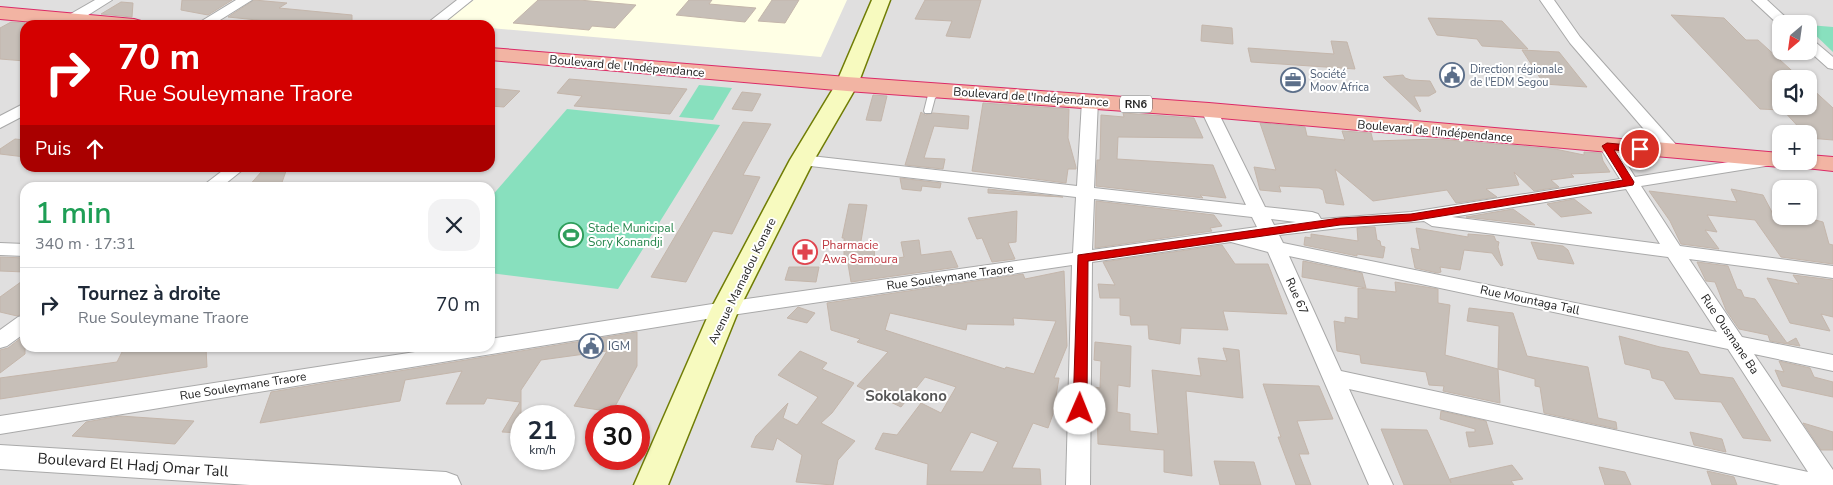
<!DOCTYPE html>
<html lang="fr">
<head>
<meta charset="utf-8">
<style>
	body { margin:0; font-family:"Nunito Sans",sans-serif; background:#f2f2f3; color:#1f2937; height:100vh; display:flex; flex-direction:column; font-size:19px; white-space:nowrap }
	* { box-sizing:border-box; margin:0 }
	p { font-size:16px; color:#747a83 }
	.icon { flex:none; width:28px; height:28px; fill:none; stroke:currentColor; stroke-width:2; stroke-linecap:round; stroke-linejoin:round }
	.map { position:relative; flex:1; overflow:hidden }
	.drawer { position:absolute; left:20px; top:182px; width:475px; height:170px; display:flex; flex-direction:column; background:#fff; border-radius:15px; box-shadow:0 1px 4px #0004 }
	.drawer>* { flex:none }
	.hud { position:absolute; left:20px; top:20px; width:475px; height:152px; border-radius:15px; box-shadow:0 1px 4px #0004; background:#d40000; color:#fff; overflow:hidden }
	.needle { width:32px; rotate:209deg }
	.tools { position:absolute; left:1772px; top:15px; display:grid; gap:10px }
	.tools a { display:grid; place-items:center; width:45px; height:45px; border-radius:10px; background:#fff; box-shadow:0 1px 4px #0004; font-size:25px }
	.speed { position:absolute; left:510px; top:405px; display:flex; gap:10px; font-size:25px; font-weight:700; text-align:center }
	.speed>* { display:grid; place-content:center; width:65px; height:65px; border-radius:50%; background:#fff; box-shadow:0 1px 4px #0004; line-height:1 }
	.speed small { font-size:12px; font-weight:400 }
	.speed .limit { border:8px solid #d22; background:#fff; color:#111 }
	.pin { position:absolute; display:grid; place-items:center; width:42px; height:42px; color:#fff; margin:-21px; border:2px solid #fff; border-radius:50%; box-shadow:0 1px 5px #0007 }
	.me { position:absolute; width:55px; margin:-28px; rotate:1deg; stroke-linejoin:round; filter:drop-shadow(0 0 4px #0008) }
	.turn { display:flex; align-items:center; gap:18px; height:105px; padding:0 15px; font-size:22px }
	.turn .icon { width:65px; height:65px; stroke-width:2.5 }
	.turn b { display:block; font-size:35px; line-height:42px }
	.then { display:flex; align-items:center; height:48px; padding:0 15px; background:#0003; gap:10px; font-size:19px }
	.round { display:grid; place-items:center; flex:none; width:52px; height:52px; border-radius:15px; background:#f2f2f3 }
	.head { display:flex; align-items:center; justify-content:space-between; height:85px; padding:0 15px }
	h1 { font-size:30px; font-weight:600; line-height:38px; color:#1e9e55 }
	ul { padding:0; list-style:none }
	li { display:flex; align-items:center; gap:15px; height:75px; padding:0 15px; border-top:1px solid #e0e1e3 }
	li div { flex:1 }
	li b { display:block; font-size:19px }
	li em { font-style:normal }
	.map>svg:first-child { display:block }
</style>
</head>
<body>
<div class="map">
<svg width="1833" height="485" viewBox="0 0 1833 485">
	<rect width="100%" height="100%" fill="#f2efe9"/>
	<path fill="#e0dfdf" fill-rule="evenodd" d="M0,0h1833v485h-1833zM1781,24h28v27h-28zM25,25h465v143h-465zM1781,79h28v27h-28zM1781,134h28v27h-28zM25,188h465v160h-465zM1781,189h28v27h-28zM521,416h43v43h-43zM596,416h43v43h-43z"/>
	<path fill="#ffffe5" d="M474,0h373l-26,57 -331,-29v-3l-47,-2z"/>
	<path fill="#88e0be" d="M1809,25l24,2v25l-24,-23z
		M699,85l33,3 -19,32 -34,-3z
		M567,109l153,16 -102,164 -128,-16v-75z"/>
	<path fill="#c7bfb8" stroke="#c4b6ab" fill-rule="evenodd" d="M182,0h50l-24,15 -27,-5z
		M254,0l33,3 -8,5 73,7v10h-47l-77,-8z
		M538,0h41l57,5 -21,23 -23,-2 -3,4 -76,-7z
		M689,0h23l-3,4 47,4 -11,14 -69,-7z
		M772,0h27l-14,23 -27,-2z
		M925,0h56l-11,38 -24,-2 6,-15 -37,-2z
		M121,2l12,1 -1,14 -31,-3z
		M1671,15l53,3 22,22h12l43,39h-20v27h28v-20l24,22v32l-24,-2v-4h-4l-24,-26v2l-21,-1z
		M1428,18l74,3 26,28 -46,-3 -5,-7 -40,-4z
		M11,22l14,1v38l-25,-2v-31z
		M1202,25l30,3 1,16 -32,-3z
		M1331,41l16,1 8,27 -104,-7 -3,-14 86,6z
		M1522,50l37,2 28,35 -43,-3z
		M1403,75l2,3 6,2 19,1 6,11 -7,4h-15l7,15 -1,1 -37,-35z
		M569,79l118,10 -17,25 -96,-8 8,-10 -25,-3z
		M490,88l30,3 -16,16 -14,-1z
		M742,92l19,2 -9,17 -20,-2z
		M873,95l14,1 -6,25 -15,-1z
		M983,103l86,6 -1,29 8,29v2h-8l-2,14 -94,-12z
		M921,112l4,3 8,-2 36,3 -1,13 -34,-3 -10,32 21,1 -2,10 -38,-4z
		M1123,113l71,5 9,20 -85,-1 -1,22 96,6 13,33 -26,-3 3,3 -107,-12 1,-26h3l1,-45 23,2z
		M743,122l28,2 -28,51 17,2 -28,57 -19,-3 -27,51 -35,-5z
		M1260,123l45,4 2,9 38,4 -3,-9 29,2 2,8 64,-2 118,10 29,6v-3l17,1 2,8 7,11 -39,2 3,3 -23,3 8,7 -25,4 -20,-19 5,13 -33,4 11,8 -41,6 -9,-13 -74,11 -38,-32 9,36 -18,-2 -3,-13 -4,-2 -40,-2 2,6 -21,-2 -6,-23 22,3z
		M15,139l10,1v17l-25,-3v-5z
		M262,171h24l-6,17h-33z
		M900,178l41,5 -1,5 -18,-2 -1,5 -19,-2z
		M988,189l75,8 -75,-4z
		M1731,189l32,6 11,21h26l23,6 6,22 4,1v19l-52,-7 -26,-37 -48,-5 10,17 -12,-2 14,19 -38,-5 -11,-23 -21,-30 88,11z
		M1574,199l18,14 -31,4 -14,-13z
		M1096,201l118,14 8,11 -12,2 2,3 -117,17z
		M849,204l18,1 -7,42 14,-1 1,16 29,-5 -3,-15 18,-2 2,15 30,-4 7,16 -107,15 -4,-24h-3v-20h-2z
		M1513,209l22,16 -69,-8z
		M1017,211l-1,31 -8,1 7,16 -23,3 -10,-24 -5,1 -9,-21z
		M1375,227l2,13 3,1 1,5 4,1 -2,11 -26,-4v2l-53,-11 1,-8 6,1v-4l47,7 -1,-13z
		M1416,228l52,9v-3l26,2 2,5 3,1 -1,5 5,18 -2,1 -9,-13 -28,-3 -4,20 -20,-3 1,5 -3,1 -23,-5 -4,-20 9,2z
		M1531,242l32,4 5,4 6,14 -36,-5z
		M1222,245l13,19h33l19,50 -64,-3 5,19 -47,-2 -1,16 -31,-5 -1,-14h-17l-1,-9 -10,-1v-17h-20l-2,-14 17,1 -12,-23z
		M0,257l25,1v14l-25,-1z
		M1303,261l59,12 4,15 -64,-11z
		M1697,262l31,4 9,23 4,1 3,7 11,2 32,44 9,-5 4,8 -30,-5 -2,-6 -29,-6 -13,-19 -11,-28 -9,-1z
		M789,267h30l-3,15 -31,-2z
		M1064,271l3,75 -13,32h5l-6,36 -5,14 -15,-5 -21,45 28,1 1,16h-114l1,-21 -53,-15 8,-16 14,2 24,-32 20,10 15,-26 -31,-10 -24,30 -44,-21 31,-34 -31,-10 3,-3 -29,-9 -4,-27 196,-29 2,5zM890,313l76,17 1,-6 47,1 -1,-7 43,3 -22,53 -28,-7 -1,2 -120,-39zM971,432l27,10 -15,30 -33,-1z
		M1793,275l40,5v37l-12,-3 9,17 -40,-8 -23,-45 32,6z
		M25,279v34l-8,3 -17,-4v-15z
		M1395,282l43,7v14l12,2 -5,50 53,14 2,34 -57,-12 1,-5 -15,-1 -3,-13 -65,-9 -1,-8 -23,-4 -3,-30 11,2v-6l13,2v-31l38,4z
		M798,307l17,6 -8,10 -20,-5z
		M1469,308l44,5 14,43 61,11 10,51 18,4 1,7 -73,-16 -4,-26 -5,-1v-7l-37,-10 1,-43 -32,-5z
		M637,332v34l-25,46 -38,-6 33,-55 -66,9 -20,30v43l-19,-1 18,-30 -33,-4 -3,6h-38l16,-33 -57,9 -5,21 -140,22 11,-31z
		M25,335v19l-25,19v-23l8,-2z
		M1619,336l41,11 28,5 12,22 33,4 38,63 -28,-3 -22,-36 -46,-3 -11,-18 -12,-3 -2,-8 -25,-6z
		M1095,342l36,4 -1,41 -12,-2 -1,27 13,2v17l28,3 -6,-64 49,6 -3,-18 29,3 -4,-13 16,2 4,48 -57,-7 6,85 -28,-4v-22l-66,-6 -1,-39h-4l1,-18 6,1 1,-27 -7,-1z
		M124,348h82l1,19 -207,32v-21l117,-16z
		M800,351l27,12 -5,6 32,14 -22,30 -11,10 34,18 -17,19 -5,25 -37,-3 6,-27 -25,-17 -4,12 -22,-3 5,-11 32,-33 -5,15 14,7 21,-28 -40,-22z
		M1779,361l31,7 4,9 19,5v15l-51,-11 -7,-16 9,2z
		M1263,384l56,2 14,33 -36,2 12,33h-10l12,31h-15l-18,-48h3z
		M1441,411l45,10 7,23 -24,3 -3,-15h9v-3l-35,-10z
		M120,416l74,5 -19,23 -103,-8 14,-14z
		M1803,423l30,9v18h-12z
		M1381,429l46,1 24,53 -1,-4 62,-14 11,14 -12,2 3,4h-110z
		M1690,432l32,7 4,13 -32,-7z
		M1214,461l40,1 7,23h-41z
		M1599,467l26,5 6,13h-26z
		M1707,471l27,6 3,8h-25z"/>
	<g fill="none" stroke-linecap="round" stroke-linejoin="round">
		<defs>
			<path id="service" d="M942,89l4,2 -11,7 -4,15h-6l-1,-2 4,-16z"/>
			<path id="minor" d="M95,0h17l-35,22h-10l-2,-3 2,-3z
				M236,0h16l-40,25h-17z
				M457,0h15l-31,25h-16z
				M1540,0h14l26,37 99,111 2,4 -2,4h-12l-97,-113z
				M1752,0h15l26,24h-12v3z
				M1809,40l5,1 19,16v12l-5,-1 -19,-17z
				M1090,96l8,5 -4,87 152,17 -45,-95 8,-5 8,5 48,97 47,5 6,2 3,5 90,-7 209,-33 -21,-33 2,-4h12l22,35 137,-22 6,1 2,4 -2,4 -6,1 -131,21 39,60 153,20v12l-144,-19 53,78 91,18v16l-79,-17 79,116v15h-53l-431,-96 44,96h-24l-101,-233 -37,-10 -139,20 -2,223h-24l6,-220 -347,51 -725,118v-18l441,-68h49v-9l235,-37 348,-49 3,-56 -274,-32 -6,-1 -2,-4 2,-4 6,-1 275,31 5,-85zM1626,189l34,55 -208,-27zM1094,199l158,18 5,10 -165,23zM1271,219l25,3 -22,3zM1424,221l8,5 236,31 49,75 -434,-89 -4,-8 61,-7zM1289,256l439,93 80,123 -467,-101z
				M25,103v12l-25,13v-12z
				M226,168h19l-25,20h-20z
				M0,243l25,1v12l-25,-1z
				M25,315v18l-18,13 -7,2v-18l18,-13z"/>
			<path id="tertiary" d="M0,445l446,27 11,4 4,9h-211l-250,-16z"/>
			<path id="secondary" d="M872,0h18l-32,84 -44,76 -75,149 -71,176h-34l77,-176 79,-149 46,-76z"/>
			<path id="trunk" d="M0,7l134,12 7,2 3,4h-77l-67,-6z
				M490,48l357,29 362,26 572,50v8h28v-6l24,2v14l-45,-5 -7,1 -572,-50 -362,-26 -357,-31z"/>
		</defs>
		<use href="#service" stroke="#a9a9a9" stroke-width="2"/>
		<use href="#minor" stroke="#a9a9a9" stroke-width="2"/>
		<use href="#tertiary" stroke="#a9a9a9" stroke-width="2"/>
		<use href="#secondary" stroke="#707d05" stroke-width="3"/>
		<use href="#trunk" stroke="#dc2a67" stroke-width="2"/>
		<use href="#service" fill="#fff" fill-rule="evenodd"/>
		<use href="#minor" fill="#fff" fill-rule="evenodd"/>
		<use href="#tertiary" fill="#fff" fill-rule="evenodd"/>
		<use href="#secondary" fill="#f7fabf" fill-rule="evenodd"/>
		<use href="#trunk" fill="#f2b4a3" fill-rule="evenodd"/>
	</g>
	<path fill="#d40000" stroke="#8a0000" d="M1607,143l33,3 5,3 -5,3 -26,-2 20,32 -1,3 -222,36 -71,4 -252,36 -1,148 -7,5 -7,-5 5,-154 262,-37 71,-4 212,-34 -21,-34z"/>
	<defs>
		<symbol id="civic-ring" viewBox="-11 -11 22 22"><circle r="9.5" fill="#fff" stroke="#5c6f8a" stroke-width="1.5"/><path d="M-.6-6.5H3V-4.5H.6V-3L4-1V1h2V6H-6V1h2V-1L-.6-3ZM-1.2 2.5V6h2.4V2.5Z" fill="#5c6f8a"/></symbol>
		<symbol id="office-ring" viewBox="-11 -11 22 22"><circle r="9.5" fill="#fff" stroke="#5c6f8a" stroke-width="1.5"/><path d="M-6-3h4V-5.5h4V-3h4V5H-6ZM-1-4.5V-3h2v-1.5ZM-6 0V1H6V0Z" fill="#5c6f8a"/></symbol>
		<symbol id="stadium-ring" viewBox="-11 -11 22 22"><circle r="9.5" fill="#fff" stroke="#2e9e5b" stroke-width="1.5"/><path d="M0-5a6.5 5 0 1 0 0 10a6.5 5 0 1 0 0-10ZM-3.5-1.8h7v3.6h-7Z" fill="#2e9e5b"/></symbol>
		<symbol id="pharmacy-ring" viewBox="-11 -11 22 22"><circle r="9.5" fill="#fff" stroke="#e0444e" stroke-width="1.5"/><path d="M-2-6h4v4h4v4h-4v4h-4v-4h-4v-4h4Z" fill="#e0444e"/></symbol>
	</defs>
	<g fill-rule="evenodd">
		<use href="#civic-ring" x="1438" y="61" width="28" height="28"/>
		<use href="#office-ring" x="1279" y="66" width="28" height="28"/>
		<use href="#stadium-ring" x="557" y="221" width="28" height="28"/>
		<use href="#pharmacy-ring" x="791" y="238" width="28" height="28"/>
		<use href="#civic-ring" x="577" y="332" width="28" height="28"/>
	</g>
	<g text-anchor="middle" stroke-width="4" stroke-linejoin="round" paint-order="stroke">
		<g font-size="11" fill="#4e5e75" stroke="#fff" text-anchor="start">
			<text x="1470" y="73">Direction régionale<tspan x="1470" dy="13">de l'EDM Segou</tspan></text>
			<text x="1310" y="78">Société<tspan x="1310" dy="13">Moov Africa</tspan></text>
		</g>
		<rect fill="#fff" stroke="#646464" stroke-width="1" x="1120" y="95.5" width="32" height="17" rx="4"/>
		<g font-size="11" font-weight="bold" fill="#222">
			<text x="1136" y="108">RN6</text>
		</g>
		<g font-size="12" fill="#222" stroke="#fff">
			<text transform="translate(627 66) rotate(5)" y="4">Boulevard de l'Indépendance</text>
			<text transform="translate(1031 97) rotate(4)" y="4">Boulevard de l'Indépendance</text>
			<text transform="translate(1435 131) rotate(5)" y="4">Boulevard de l'Indépendance</text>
			<text transform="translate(950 277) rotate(-8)" y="4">Rue Souleymane Traore</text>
			<text transform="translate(742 281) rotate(-64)" y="4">Avenue Mamadou Konare</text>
			<text transform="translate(1297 296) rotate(66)" y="4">Rue 67</text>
			<text transform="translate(1530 300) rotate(12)" y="4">Rue Mountaga Tall</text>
			<text transform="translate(1730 334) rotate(56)" y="4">Rue Ousmane Ba</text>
			<text transform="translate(243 386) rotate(-9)" y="4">Rue Souleymane Traore</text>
		</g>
		<g font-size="12" fill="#27864d" stroke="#fff" text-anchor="start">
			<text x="588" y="232">Stade Municipal<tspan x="588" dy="14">Sory Konandji</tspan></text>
		</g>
		<g font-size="12" fill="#be3a42" stroke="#fff" text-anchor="start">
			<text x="822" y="249">Pharmacie<tspan x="822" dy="14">Awa Samoura</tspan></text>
		</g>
		<g font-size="12" fill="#4e5e75" stroke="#fff" text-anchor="start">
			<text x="608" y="350">IGM</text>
		</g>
		<g font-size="15" font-weight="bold" fill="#555" stroke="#fff">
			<text x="906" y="401">Sokolakono</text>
		</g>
		<g font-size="15" fill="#222" stroke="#fff">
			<text transform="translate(133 465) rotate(4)" y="5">Boulevard El Hadj Omar Tall</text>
		</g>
	</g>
</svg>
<div class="tools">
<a><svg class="needle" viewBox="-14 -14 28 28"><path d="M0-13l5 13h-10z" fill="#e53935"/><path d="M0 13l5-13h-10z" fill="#747a83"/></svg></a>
<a><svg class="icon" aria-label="sound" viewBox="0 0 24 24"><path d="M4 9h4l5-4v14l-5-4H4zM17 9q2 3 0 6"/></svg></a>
<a>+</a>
<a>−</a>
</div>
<div class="speed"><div>21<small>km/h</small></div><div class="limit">30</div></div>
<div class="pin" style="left:1640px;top:149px;background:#d93025"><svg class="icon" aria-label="arrive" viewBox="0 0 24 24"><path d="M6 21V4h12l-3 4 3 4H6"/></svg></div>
<svg class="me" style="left:1080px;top:409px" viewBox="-20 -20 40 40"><circle r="19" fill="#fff"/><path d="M0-13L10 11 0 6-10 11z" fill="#d40000"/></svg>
<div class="hud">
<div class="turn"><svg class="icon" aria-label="right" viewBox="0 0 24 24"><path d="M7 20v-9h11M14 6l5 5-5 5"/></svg><div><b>70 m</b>Rue Souleymane Traore</div></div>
<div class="then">Puis<svg class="icon" aria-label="ahead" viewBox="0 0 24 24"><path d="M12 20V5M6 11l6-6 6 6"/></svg></div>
</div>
<section class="drawer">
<div class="head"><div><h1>1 min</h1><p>340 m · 17:31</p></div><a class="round"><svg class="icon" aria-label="close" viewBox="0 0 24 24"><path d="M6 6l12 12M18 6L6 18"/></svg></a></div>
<ul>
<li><svg class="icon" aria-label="right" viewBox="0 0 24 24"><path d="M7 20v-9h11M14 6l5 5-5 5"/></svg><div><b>Tournez à droite</b><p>Rue Souleymane Traore</p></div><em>70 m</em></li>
</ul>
</section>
</div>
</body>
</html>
